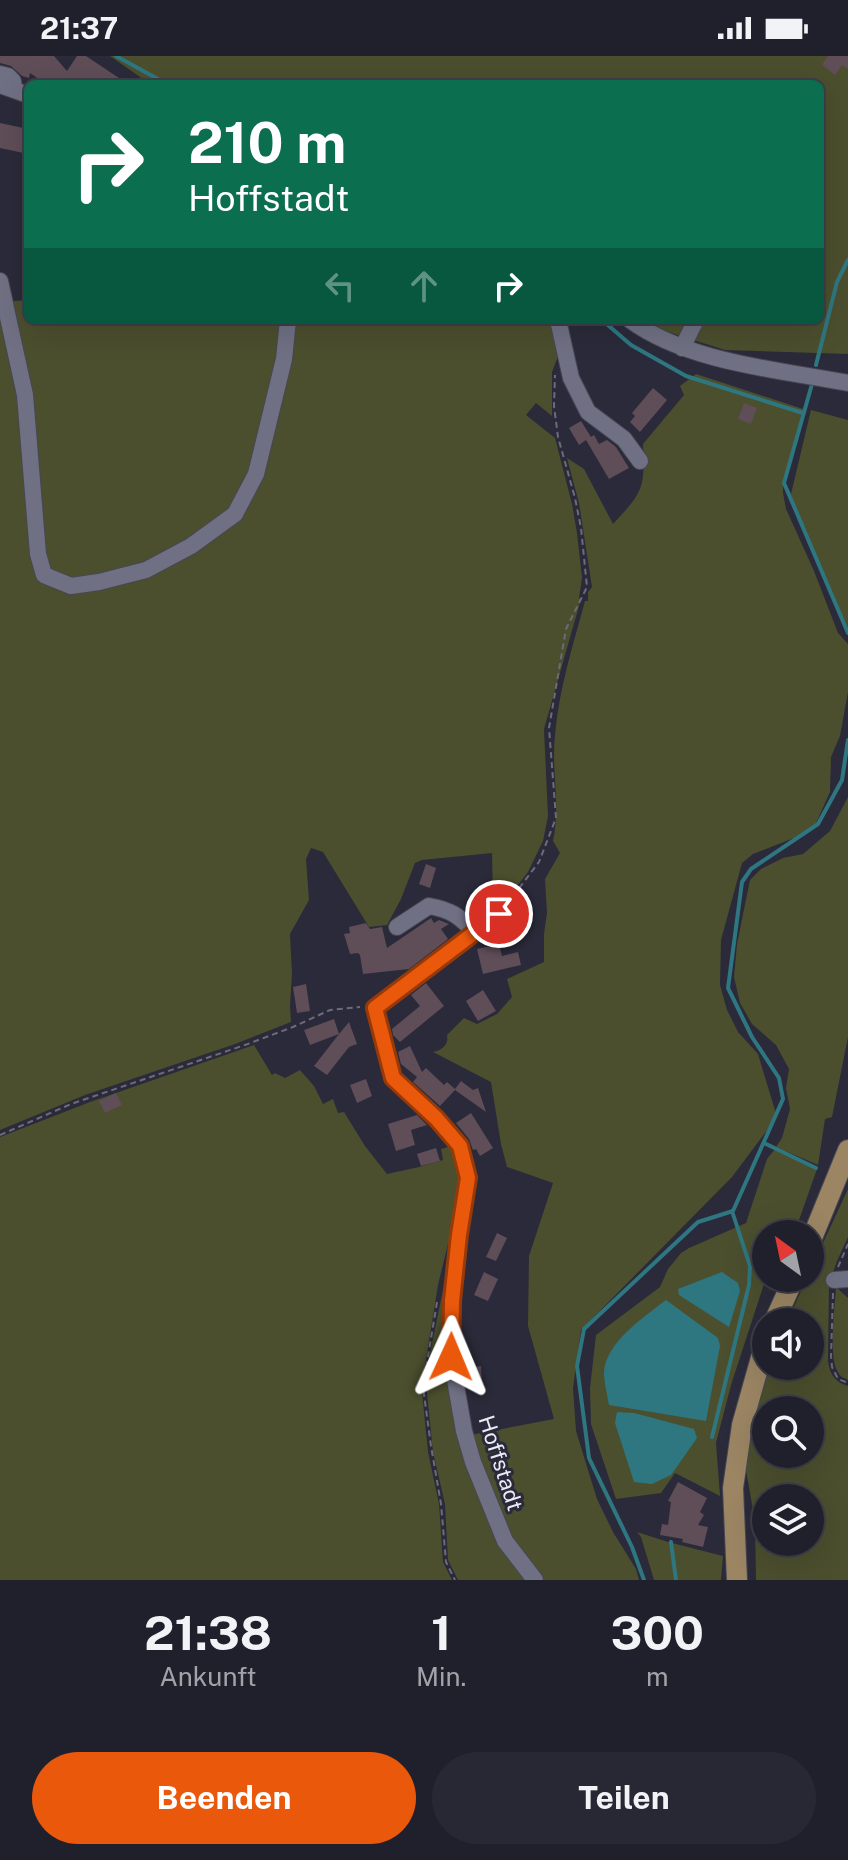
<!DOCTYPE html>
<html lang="de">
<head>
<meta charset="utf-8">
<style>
	body { margin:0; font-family:"Public Sans",sans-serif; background:#282834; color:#f1f3f6; height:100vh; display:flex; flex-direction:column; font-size:30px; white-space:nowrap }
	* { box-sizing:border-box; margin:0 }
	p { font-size:26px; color:#a2a3a9 }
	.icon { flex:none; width:44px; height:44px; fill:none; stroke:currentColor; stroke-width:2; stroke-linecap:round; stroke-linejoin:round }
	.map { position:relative; height:1524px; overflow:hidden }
	.side { display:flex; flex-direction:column; background:#20202c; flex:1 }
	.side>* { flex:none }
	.guide { position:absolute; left:24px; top:24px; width:800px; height:244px; border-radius:12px; box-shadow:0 8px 32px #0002,0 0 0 2px #3d3e48; background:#0b6e4f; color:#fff; overflow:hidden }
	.needle { width:52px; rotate:327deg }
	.buttons { position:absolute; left:752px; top:1164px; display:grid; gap:16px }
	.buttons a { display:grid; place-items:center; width:72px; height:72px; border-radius:50%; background:#20202c; box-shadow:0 8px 32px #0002,0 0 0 2px #3d3e48; font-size:40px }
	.pin { position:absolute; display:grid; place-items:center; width:68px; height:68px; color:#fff; margin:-34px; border:4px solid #fff; border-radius:50%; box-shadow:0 2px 8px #0007 }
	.me { position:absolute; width:88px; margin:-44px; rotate:1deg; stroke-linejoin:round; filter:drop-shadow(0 0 6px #0008) }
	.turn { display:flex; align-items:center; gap:28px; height:168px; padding:0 32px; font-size:36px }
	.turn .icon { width:104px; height:104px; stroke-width:2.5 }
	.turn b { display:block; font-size:56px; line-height:68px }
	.lanes { display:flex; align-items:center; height:76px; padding:0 32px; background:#0003; justify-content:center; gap:40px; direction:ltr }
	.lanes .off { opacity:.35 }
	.eta { display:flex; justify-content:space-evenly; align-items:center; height:136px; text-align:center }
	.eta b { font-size:48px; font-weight:700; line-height:56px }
	.action { display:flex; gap:16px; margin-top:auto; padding:16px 32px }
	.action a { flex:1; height:92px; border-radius:48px; background:#ea580c; color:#fff; font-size:32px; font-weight:700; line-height:92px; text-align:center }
	.action a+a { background:#282834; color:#f1f3f6 }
	.status { display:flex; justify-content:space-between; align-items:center; height:56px; padding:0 40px; background:#20202c; direction:ltr }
	.status svg { height:22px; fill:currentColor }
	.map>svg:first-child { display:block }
</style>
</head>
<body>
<div class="status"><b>21:37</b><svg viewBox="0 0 49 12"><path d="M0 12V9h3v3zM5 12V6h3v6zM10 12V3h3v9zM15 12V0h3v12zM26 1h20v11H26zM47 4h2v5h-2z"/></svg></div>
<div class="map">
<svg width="848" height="1524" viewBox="0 0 848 1524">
	<rect width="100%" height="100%" fill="#2a2a3a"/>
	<path fill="#4b4f2e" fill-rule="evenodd" d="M110,0h738v298l-123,-4 -76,-24 -10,-6h181v-236h-670z
		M28,244v20h527l5,31 -8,21v44l-16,-13 -10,12 29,23 17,66 5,29 5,45 -3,20 2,1 -37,130 4,87 -5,25 -15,31 -18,23 -7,-6 -10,13 -1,-49 -70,7 -7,3 -14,36 -14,26 -18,2 -46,-75 -12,-4 -5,11 3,41 -19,34 2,39 -2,33 1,16 -56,22 -150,51 -85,35v-828z
		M696,318l107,35 -20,73v11l3,16 28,62 24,62 10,11v48l-8,44 -9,21 -1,35 -14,31 -22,15 -41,16 -11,9 -21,77 -1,45 7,25 11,22 20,22 19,63 -45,60 -151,153 -8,58 3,43 21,68 16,33 23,37 3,11h-181l-10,-20 -3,-56 -12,-52 -6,-59v-25l27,-132 -14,111 7,5 13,85 94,-18 -26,-93 1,-70 24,-73 -46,-16 -6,-23 -10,-62 -58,-30c9,-2 16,-7 14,-17l17,-17 13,6 20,-10 15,-17 -5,-18 37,-17v-28l3,-21 -2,-34 15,-26 -7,-12c8,-37 -2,-70 2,-106 4,-46 18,-90 30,-134h3v-9l4,-5 -13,-84 -12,-45 17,11 29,55c30,-32 32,-35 30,-80l41,-49 -4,-9z
		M811,354l37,10v211l-2,-1 -53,-125 -2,-11z
		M848,741v240l-16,80 -7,2 -7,46 -42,-18 6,-9 8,-29 -4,-21 3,-19 -13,-24 -24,-21 -12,-21 -6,-26 3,-33 13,-64 11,-11 22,-11 20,-4 27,-23z
		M254,989l18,30 3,-2 10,5 15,-8 14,16 9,18 10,-5 5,14 6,-1 21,34 22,28 32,-7 24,-7 -2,-11 10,-3 10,34 2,29 -15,35 -10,41 -16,100 -5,-1 -2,6 7,2 6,60 11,52 4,58 9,18h-452v-443l90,-35z
		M775,1093l42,20 -19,54 -8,11h-24v44l-35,107 -15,58 4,53 -45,-23 -14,20 -45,6 -25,-75 -1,-36 6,-53 64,-48 8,-18 13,-16 8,-5 57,-25 21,-64z
		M848,1133v48l-11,24 -8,23 -1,77c2,14 7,21 20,25v194h-92l-1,-59 -11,-62 22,-93h44v-44h-23l20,-44h3v-7zM766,1354h44v44h-44zM766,1442h44v44h-44z
		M836,1231l12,11v82c-5,-3 -7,-2 -10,-8 -10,-14 -3,-66 -2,-85z
		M637,1476l31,10 55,14 -2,24h-67l-13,-43z"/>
	<path fill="#2e7781" d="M722,1216l16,11 2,8 -11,36 -50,-32 -1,-6z
		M666,1244l52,38 2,8 -14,75 -97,-16c-2,-11 -5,-23 -5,-33 2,-30 40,-55 62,-72z
		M617,1356l17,1 60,16 3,9 -26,37 -19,9 -18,-2 -19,-59z"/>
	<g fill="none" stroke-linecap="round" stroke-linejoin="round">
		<path stroke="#2e7781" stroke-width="4" d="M116,0l51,28
			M602,264l29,25 55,31 117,37
			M816,309l21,-83 11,-22
			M812,328l-28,99 64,150
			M764,1087l52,25
			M712,1381l37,-152 1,-19 -18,-55
			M671,1486l5,38
			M644,1524l-12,-33 -43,-89 -12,-92 7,-37 114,-107 35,-11 50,-112 -4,-21 -27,-41 -24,-49 14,-106 9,-13 67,-45 24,-44 6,-40"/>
	</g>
	<path fill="#5f4d58" d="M0,0h54l13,15 10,-15h9l42,28h-70l2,-2 -20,-2 -10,-7 -1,5 -7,-2 -11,-10 -11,-3z
		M828,0h20v13l-6,-4 -7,10 -13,-10z
		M0,67l28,6v25l-28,-6z
		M653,332l14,12 -27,32 -10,-10 5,-6 -3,-3z
		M744,347l13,5 -6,16 -13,-5z
		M581,365l10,16 3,-2 5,9 8,-4 9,7 13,21 -20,11 -23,-39 -7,5 -10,-17z
		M426,808l10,4 -6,20 -11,-4z
		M519,836l10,6 -8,16 -11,-6z
		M431,862l3,5 5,-3 10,4 -8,5 7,10 -39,30 -46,5 -3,-19 -2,-2 -8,1 -6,-20 6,-1 -1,-6 17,-4 4,6 12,-2 5,21z
		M499,888l3,12 16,-4 3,13 -38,9 -6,-25z
		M426,927l18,23 -44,36 -7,-7 -1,-6 28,-23 -9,-11z
		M306,928l4,27 -13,2 -4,-26z
		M483,934l13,21 -18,10 -12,-20z
		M334,963l5,15 10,-12 8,22 -8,3 -22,28 -13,-9 25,-32 -29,11 -6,-15z
		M410,990l12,26 4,-4 18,17 3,-3 8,7 6,-8 12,9 5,-2 8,24 -31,-22 -15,16 -27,-24 4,-5 -16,-13 -3,-12z
		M366,1023l6,17 -15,7 -7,-18z
		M116,1037l6,12 -17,8 -6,-12z
		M471,1057l22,35 -13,8 -4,-7 -3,1 -4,-11 -13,-16z
		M417,1059l10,10 -16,5 4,15 -19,6 -8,-27z
		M436,1092l4,13 -19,5 -4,-12z
		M497,1177l10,5 -11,23 -10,-4z
		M484,1216l14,7 -10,22 -14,-6z
		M481,1310l1,18 -12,1 -1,-8h-3l-2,-9z
		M678,1426l29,16 -7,14 4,3 -6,10 10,2 -5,20 -21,-5 1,-3 -23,-4 2,-11 6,1 3,-23 -3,-1z"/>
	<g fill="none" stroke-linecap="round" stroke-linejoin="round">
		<defs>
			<path id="minor" d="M0,18l8,2 5,5 1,8
				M0,29l28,10
				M0,225l25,114 13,159 6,21 27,11 28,-4 47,-12 45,-24 44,-32 21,-40 28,-115 4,-39
				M558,264l13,58 17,34 36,27 16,22
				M630,264c57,42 149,50 218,63
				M682,292l14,-28
				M499,858l-124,94 18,70 43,40 24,28 8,32 -9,57 -7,66 -1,56 13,74 9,31 32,79 30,39
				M397,871l32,-21c22,4 31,10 46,27
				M834,1224l14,-1"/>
			<path id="major" d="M810,1187l38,-93
				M774,1266l20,-44
				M737,1524l-4,-92 9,-63 24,-85"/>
		</defs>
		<use href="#minor" stroke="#474754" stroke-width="18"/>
		<use href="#major" stroke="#474754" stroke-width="22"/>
		<path stroke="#6b6b79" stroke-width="2" stroke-dasharray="6 4" stroke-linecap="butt" d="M507,848l32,-42 17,-44 -7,-90 17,-99 21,-42 -6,-59 -6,-30 -17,-61 -4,-31 1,-31
			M0,1079l71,-31 174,-59 48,-18 37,-17 30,-3
			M838,1211l10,-23
			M833,1237l-2,63 1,11 6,12 10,4
			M437,1246l-14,85 8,59 10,58 5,58 9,18"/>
		<use href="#minor" stroke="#6f7083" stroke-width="16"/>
		<use href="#major" stroke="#9b8563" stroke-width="20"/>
	</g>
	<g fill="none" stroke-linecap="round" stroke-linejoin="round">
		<defs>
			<path id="route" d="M451,1301l1,-56 7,-66 9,-57 -8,-32 -24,-28 -43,-40 -18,-70 124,-94"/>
		</defs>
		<use href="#route" stroke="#983908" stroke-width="20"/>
		<use href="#route" stroke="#ea580c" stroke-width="14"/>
	</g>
	<g text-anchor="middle" stroke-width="6" stroke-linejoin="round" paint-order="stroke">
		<g font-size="22" fill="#eaebf5" stroke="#2a2a3a">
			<text transform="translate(501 1407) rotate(72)" y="8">Hoffstadt</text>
		</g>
	</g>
</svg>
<div class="buttons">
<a><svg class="needle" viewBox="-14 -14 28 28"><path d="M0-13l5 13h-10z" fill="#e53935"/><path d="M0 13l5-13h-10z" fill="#a2a3a9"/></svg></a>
<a><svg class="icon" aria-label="sound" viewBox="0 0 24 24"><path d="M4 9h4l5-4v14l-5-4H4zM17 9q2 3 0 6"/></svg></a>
<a><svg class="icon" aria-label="search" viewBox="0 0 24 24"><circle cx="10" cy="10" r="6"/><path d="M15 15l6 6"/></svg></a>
<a><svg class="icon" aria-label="layers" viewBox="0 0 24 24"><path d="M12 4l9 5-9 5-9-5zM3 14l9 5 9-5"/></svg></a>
</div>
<div class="pin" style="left:499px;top:858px;background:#d93025"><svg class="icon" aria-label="arrive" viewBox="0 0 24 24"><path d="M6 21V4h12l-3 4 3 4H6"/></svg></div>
<svg class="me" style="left:451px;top:1301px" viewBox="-20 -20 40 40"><path d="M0-17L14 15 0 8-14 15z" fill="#ea580c" stroke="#fff" stroke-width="4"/></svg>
<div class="guide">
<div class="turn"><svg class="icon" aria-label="right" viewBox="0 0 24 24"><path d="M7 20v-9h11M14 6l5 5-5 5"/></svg><div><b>210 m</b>Hoffstadt</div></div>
<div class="lanes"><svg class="icon off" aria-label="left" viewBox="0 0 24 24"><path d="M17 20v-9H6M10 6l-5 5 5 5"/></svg><svg class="icon off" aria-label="ahead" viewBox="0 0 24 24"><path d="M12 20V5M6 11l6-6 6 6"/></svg><svg class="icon" aria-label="right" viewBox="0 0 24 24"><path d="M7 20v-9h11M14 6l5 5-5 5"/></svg></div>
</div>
</div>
<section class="side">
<div class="eta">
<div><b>21:38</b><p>Ankunft</p></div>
<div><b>1</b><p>Min.</p></div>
<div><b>300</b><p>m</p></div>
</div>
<div class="action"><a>Beenden</a><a>Teilen</a></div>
</section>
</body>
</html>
